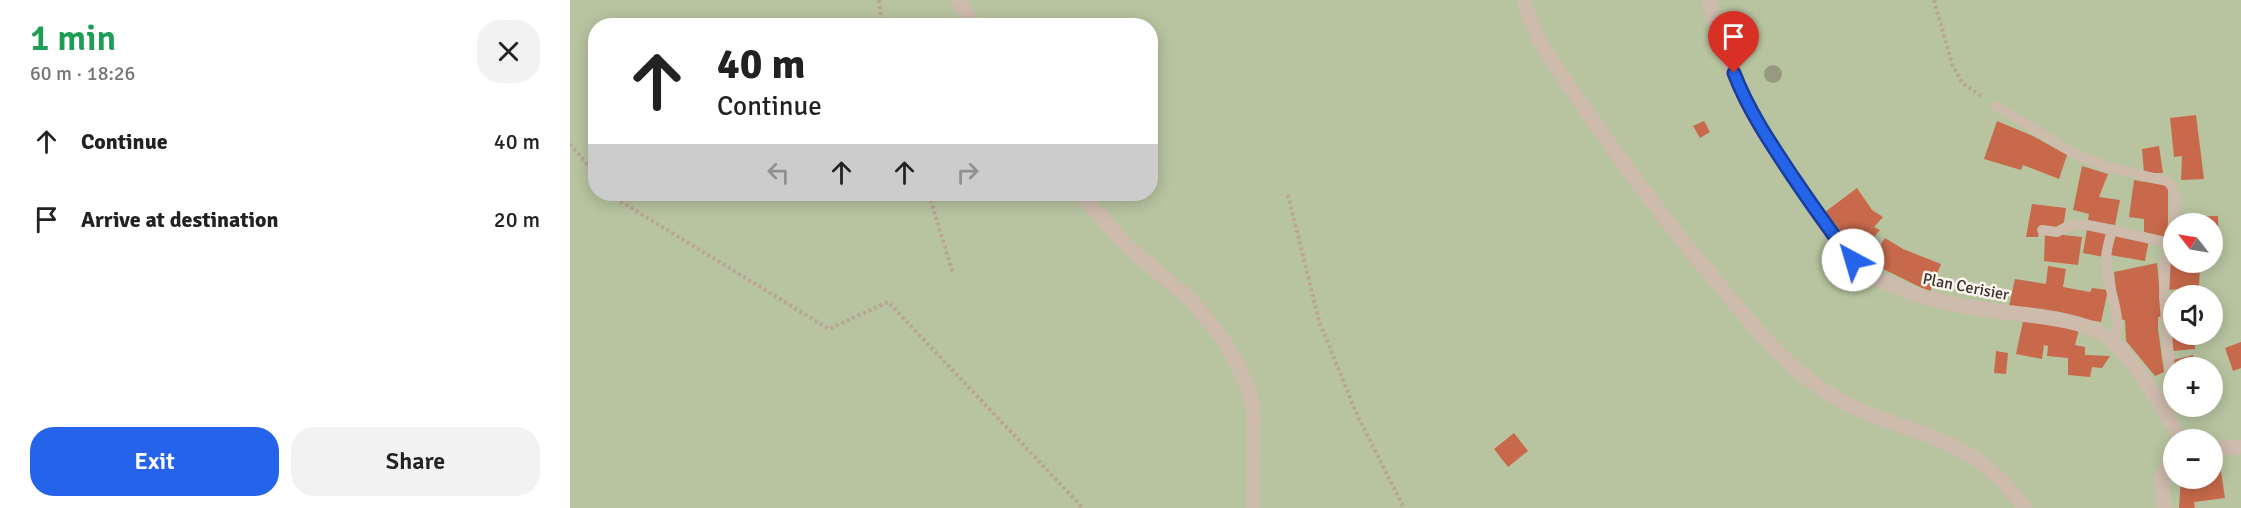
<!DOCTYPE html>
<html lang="en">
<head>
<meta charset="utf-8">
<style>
	body { margin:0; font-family:Signika,sans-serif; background:#f2f2f2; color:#222; height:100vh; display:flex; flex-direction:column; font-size:22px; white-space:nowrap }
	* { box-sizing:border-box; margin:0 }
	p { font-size:20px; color:#767676 }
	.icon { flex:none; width:33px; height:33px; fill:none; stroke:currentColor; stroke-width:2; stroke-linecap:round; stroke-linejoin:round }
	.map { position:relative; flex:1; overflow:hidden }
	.sheet { display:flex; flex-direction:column; background:#fff; width:570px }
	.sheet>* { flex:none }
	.guide { position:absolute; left:18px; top:18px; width:570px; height:183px; border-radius:24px; box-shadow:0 3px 15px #0003; background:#fff; color:#222; overflow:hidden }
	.needle { width:39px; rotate:301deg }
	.controls { position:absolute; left:1593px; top:213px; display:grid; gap:12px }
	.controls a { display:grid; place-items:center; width:60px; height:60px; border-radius:50%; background:#fff; box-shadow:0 3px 15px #0003; font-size:30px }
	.pin { position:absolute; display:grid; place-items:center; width:51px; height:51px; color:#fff; margin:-62px -26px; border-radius:50% 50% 50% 0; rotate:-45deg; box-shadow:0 0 6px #0007 }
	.pin .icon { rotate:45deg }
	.me { position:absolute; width:66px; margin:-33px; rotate:321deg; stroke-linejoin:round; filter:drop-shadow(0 0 4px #0008) }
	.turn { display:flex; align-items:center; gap:21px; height:126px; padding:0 30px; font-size:27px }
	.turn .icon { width:78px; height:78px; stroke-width:2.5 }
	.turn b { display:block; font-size:42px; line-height:51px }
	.lanes { display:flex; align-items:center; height:57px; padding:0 30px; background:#0003; justify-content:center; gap:30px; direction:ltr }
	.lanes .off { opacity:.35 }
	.round { display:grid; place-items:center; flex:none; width:63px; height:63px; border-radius:24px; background:#f2f2f2 }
	.summary { display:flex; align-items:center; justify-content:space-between; height:102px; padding:0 30px }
	h1 { font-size:36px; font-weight:600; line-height:45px; color:#1e9e55 }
	.button { display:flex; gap:12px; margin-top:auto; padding:12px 30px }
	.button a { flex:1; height:69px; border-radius:24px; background:#2563eb; color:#fff; font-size:24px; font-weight:600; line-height:69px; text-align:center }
	.button a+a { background:#f2f2f2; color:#222 }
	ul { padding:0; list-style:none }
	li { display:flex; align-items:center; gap:18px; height:78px; padding:0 30px }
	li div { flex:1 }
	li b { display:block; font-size:22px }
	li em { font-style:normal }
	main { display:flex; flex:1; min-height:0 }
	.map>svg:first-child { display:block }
</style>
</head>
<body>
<main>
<section class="sheet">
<div class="summary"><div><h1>1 min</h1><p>60 m · 18:26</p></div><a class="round"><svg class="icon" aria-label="close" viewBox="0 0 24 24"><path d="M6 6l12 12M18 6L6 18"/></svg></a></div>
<ul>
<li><svg class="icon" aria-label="ahead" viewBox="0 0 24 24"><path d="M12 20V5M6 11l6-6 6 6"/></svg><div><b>Continue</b></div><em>40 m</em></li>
<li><svg class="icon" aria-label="arrive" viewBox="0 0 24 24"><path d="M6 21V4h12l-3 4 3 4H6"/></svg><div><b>Arrive at destination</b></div><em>20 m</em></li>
</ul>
<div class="button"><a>Exit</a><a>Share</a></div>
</section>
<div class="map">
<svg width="1671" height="508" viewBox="0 0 1671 508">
	<rect width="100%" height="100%" fill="#f4ebe1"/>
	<path fill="#b8c4a0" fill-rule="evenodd" d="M0,0h1671v508h-1671zM26,26h554v168h-554zM1604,224h38v38h-38zM1604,296h38v38h-38zM1604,368h38v38h-38zM1604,440h38v38h-38z"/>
	<path fill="#c8694b" d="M1626,115l8,64 -23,1 1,-24 -8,1 -4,-39z
		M1134,121l6,11 -10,6 -7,-12z
		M1427,121l36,15 34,19 -8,24 -36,-14 -2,5 -37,-11z
		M1589,146l4,27h-19l-2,-24z
		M1512,166l26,8 -9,23 21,3 -5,25 -27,-5 1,-6 -16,-4z
		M1564,180l34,6v39l-4,12 -20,-5v-13l-15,-2z
		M1287,188l15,22 11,7 -9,10 6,3 -17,20 -17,-13 -21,-25z
		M1462,204l34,4 -3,21 -23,-3 -2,11h-12z
		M1648,216l1,31h-7v-23h-32v-7z
		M1517,229l21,4 -4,24 -21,-4z
		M1475,233l37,4 -4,28 -34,-4z
		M1544,234l35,6 -4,21 -35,-6z
		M1315,238l18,11 38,15 -11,28 -61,-30z
		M1601,259h3v3h26l-1,25 -30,3z
		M1587,263l5,53 -4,1v12l6,43 -9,4 -29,-35 -1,-21 -6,-1 -5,-47z
		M1478,266l18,3 -3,18 27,5 2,-4 16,2 -7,32 -92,-16 6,-27 31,5z
		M1604,298v36h20l1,15 -22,2 -5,-52z
		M1453,321l56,8 -4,16 10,2v8l25,1 -8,12 -10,-1 -2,10 -22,-2v-17l-21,-2 1,-10 -4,-1 -2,14 -26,-5z
		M1671,342v26l-8,3 -8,-23z
		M1426,351l12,2 -2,21 -12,-1z
		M1623,355l2,13h-21l-1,-8z
		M944,433l14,18 -20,16 -14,-18z
		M1650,465l5,33 -31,4 1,6h-16l2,-30h31v-12z"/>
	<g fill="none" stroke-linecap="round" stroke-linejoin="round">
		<path stroke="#b9a596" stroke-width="4" stroke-dasharray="3 3" stroke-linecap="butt" d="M309,0l3,26
			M1364,0l18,64 10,19 21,14
			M0,144l26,31
			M41,194l4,4 214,131 59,-27 195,206
			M359,194l24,80
			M718,195l31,126 39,96 46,91"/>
		<path stroke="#cdbbac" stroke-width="10" d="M1426,106l81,49 31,12 59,14c12,9 7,29 7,43
			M1472,230l15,2 13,-7h17l83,18
			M1542,230c-4,14 -8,28 -5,42 3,21 17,50 6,70
			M1591,404l8,-13 2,-8 -7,-87 1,-33 9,-37"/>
		<path stroke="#cdbbac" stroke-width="15" d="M389,0l14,26
			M954,0c11,44 39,76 64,113 41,60 85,117 132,173 34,41 66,82 113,110 37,23 77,30 116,48 31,14 57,37 75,64
			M1139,0c9,30 19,61 31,90 14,33 37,64 57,93 22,32 44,75 78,94 36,19 73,27 113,33 33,5 92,7 119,27 26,19 57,73 74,103
			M511,194l46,52 63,53 34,42 14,24 12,28 4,22 -1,93
			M1642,448l29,-1
			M1594,508l-2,-31 12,-24"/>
	</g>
	<circle fill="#969b7f" cx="1203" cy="74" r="9"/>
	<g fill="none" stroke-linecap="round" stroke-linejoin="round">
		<defs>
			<path id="route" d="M1164,73c14,37 37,71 59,104 19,28 38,56 60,83"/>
		</defs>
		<use href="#route" stroke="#184099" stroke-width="15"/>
		<use href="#route" stroke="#2563eb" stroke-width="10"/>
	</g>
	<g text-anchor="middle" stroke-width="5" stroke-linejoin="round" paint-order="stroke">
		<g font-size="16" fill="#3b302b" stroke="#fbf5ee">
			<text transform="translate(1396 286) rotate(11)" y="6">Plan Cerisier</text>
		</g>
	</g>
</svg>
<div class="controls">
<a><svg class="needle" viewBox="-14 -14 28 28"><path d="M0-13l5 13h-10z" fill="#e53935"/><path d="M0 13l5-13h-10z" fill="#767676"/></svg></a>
<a><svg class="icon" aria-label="sound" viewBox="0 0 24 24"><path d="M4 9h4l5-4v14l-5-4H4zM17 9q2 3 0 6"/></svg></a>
<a>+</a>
<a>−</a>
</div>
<div class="pin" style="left:1164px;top:73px;background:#d93025"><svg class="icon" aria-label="arrive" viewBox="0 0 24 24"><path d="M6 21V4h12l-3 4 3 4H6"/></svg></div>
<svg class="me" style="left:1283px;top:260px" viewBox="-20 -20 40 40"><circle r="19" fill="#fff"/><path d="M0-13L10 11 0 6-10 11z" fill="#2563eb"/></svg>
<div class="guide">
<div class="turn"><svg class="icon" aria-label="ahead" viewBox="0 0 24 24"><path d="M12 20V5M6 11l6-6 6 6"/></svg><div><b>40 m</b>Continue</div></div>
<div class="lanes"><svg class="icon off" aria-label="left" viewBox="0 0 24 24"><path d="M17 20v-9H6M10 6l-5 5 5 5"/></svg><svg class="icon" aria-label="ahead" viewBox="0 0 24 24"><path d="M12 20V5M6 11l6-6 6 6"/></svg><svg class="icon" aria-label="ahead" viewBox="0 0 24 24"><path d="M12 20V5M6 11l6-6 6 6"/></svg><svg class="icon off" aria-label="right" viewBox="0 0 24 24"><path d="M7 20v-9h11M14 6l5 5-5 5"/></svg></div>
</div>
</div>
</main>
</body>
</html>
